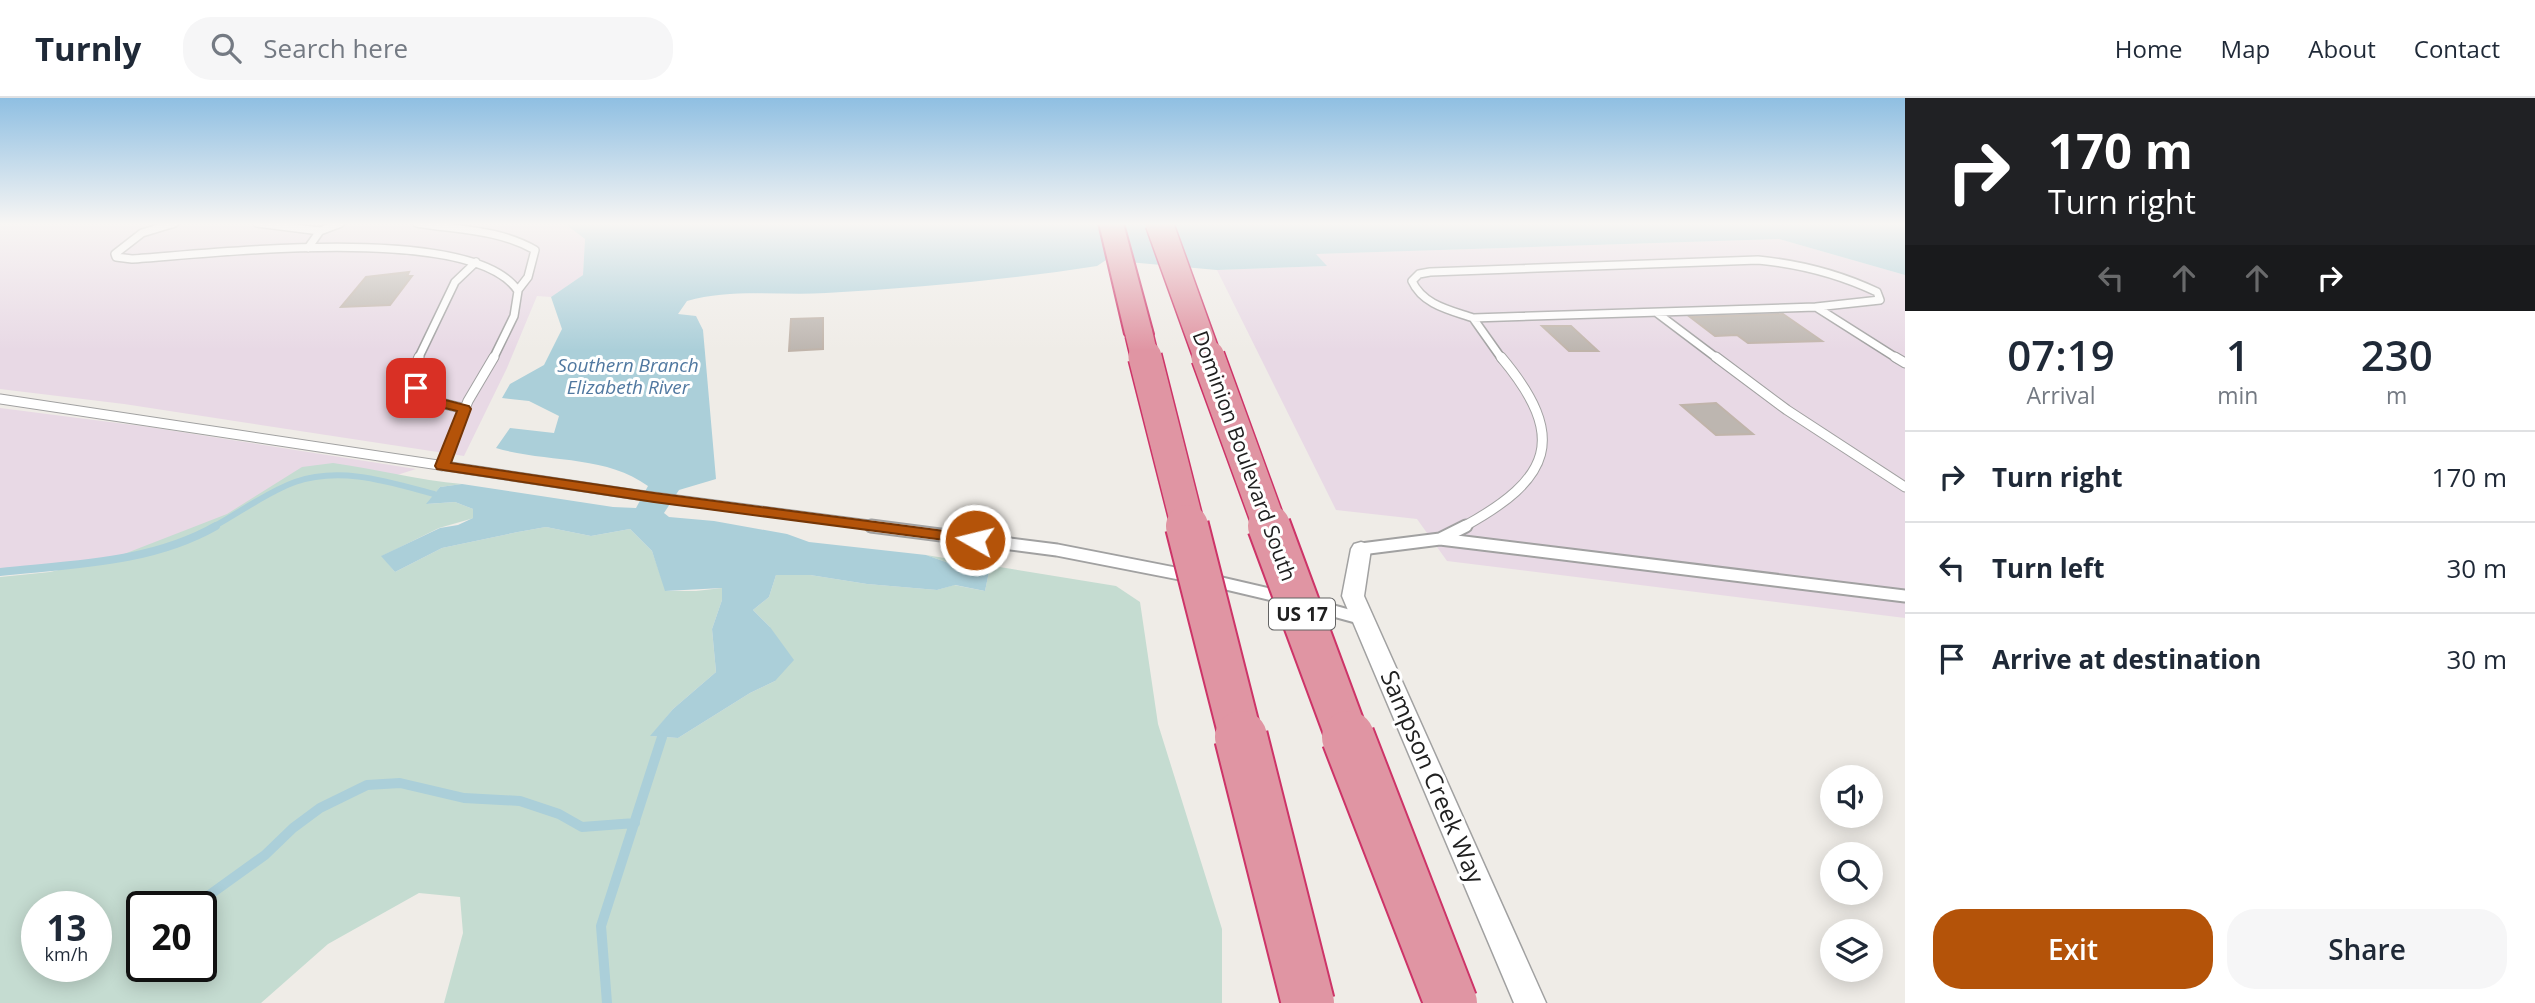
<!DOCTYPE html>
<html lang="en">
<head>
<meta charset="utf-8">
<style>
	body { margin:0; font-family:"Open Sans",sans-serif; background:#f6f6f7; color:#1f2937; height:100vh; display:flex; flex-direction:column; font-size:26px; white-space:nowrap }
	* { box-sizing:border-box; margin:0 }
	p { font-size:23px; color:#747a83 }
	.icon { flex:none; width:38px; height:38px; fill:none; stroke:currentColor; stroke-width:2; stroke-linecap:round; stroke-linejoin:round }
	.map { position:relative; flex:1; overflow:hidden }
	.details { display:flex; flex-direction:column; background:#fff; width:630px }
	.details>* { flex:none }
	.top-card { background:#202124; color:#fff; overflow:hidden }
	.controls { position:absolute; left:1820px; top:667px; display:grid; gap:14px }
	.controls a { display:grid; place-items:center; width:63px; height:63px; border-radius:50%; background:#fff; box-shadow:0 4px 18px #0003; font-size:35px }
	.speed { position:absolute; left:21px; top:793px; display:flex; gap:14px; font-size:35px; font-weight:700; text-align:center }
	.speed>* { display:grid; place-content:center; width:91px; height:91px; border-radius:50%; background:#fff; box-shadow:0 4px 18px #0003; line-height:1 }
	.speed small { font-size:18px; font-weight:400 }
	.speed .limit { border:4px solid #111; border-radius:10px; background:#fff; color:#111 }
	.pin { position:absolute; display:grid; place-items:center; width:60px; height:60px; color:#fff; margin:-30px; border-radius:14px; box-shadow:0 4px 10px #0006 }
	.me { position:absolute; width:77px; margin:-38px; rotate:278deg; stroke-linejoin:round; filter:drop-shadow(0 0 5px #0008) }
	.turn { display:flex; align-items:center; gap:24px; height:147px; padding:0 28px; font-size:32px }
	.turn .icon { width:91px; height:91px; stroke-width:2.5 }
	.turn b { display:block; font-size:49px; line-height:60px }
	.lanes { display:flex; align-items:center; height:66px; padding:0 28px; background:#0003; justify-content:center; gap:35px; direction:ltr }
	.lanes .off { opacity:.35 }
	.eta { display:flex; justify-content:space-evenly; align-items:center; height:119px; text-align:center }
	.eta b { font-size:42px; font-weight:600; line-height:49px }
	.primary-button { display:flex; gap:14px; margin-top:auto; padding:14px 28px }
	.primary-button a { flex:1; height:80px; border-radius:28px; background:#b45309; color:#fff; font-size:28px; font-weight:600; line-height:80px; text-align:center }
	.primary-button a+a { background:#f6f6f7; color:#1f2937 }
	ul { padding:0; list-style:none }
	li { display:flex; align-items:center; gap:21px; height:91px; padding:0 28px; border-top:2px solid #e0e1e3 }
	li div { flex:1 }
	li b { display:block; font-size:26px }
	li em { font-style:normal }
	header { display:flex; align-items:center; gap:42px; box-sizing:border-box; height:98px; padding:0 35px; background:#fff; border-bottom:2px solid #e0e1e3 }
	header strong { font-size:33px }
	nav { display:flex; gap:38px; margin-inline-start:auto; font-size:24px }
	.search { width:490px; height:63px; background:#f6f6f7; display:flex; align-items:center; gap:18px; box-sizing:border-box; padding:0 24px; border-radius:28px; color:#747a83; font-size:26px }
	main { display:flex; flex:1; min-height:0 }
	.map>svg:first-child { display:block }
</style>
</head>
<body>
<header>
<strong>Turnly</strong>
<div class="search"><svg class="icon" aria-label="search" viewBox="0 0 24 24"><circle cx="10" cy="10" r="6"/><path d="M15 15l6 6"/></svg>Search here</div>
<nav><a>Home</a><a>Map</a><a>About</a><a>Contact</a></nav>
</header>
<main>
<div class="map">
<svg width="1905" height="905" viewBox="0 0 1905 905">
	<rect width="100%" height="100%" fill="#efece7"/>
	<path fill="#e8d9e5" d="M0,125h564l21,16 -2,36 -32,22 -14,-1 -30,72 -43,88 -340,-52 -124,-15z
		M1779,141l126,36v343l-458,-57 -30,-42 -81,-9 -119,-240 109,-4 -11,-12z
		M0,310l149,19 267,42 -276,87 -140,16z"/>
	<path fill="#c5dcd1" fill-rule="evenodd" d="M333,365c43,6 85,17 129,21l-22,3 -13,17 28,-2 18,7 1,9 -35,10 -57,28 13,16 47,-24 76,-16 28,-5 45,9 39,-7 22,22 14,40h30l26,-3v12l-10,29 4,43 -43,37 -22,27 27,2 72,-45 25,-12 -5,-54 -17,-17 16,-13 7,-22h34l57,9 70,6 17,-5 31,6 4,-19 -29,-5 -34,-12 190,31 24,16 18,122 64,205v74h-778l19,-70 -3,-36 -41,-4 -91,51 -67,59h-261v-426l50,-5 74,-18 103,-40 75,-47zM37,808h59v60h-59zM142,808h59v60h-59z"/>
	<path fill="#abcfd9" d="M564,125h1341v52l-126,-36 -463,15 11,12 -110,4 -111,-10 -9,6c-90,14 -180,22 -271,27 -47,3 -94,-5 -139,8l-9,13 18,2 7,14 13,149 -37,11 -15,23 5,4 45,4 73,13 22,8 117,13 34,12 29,5 -4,19 -30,-6 -18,5 -70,-6 -57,-9h-34l-7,22 -16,13 17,17 24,33 -19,21 -25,12 -72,45 -28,-2 23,-27 43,-37 -4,-43 10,-29v-12l-57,3 -13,-40 -22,-22 -39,7 -45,-9 -28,5 -76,16 -47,24 -14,-16 59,-28 18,-3 15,-7v-9l-18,-7 -29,2 14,-17 22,-3 151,23 23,1 12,-22c-44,-32 -102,-23 -152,-38l14,-20 44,5 5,-17 -30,-15 -27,-3 8,-14 34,-19 18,-36 -11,-32 32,-22 2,-36z"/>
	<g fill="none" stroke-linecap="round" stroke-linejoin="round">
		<path stroke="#abcfd9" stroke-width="6" d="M213,429c26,-14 54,-35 82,-45 46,-16 94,0 139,12"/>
		<path stroke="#abcfd9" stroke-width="8" d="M0,474c74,-8 151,-9 216,-46"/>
		<path stroke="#abcfd9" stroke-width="10" d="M194,808l71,-51 28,-27 27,-20 47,-23 33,-2 64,15 56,3 39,13 23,13 53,-4
			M607,905l-6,-77 61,-189"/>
	</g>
	<path fill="#bdb6b0" stroke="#c0b4aa" stroke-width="2" d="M409,174l-2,4h5l-22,29 -49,2 25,-30z
		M1783,216l39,27 -74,2 -11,-8 -22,1 -25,-19z
		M823,220v31l-34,2 2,-32z
		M1542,228h29l27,25h-29z
		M1716,305l37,31 -37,1 -35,-30z"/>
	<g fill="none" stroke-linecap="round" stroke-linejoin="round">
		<defs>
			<path id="service-far2" d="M175,125l-33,10 -27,21 1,3 16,2c77,-5 341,-37 386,32l-4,25 -21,43
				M257,125l63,8 -12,17
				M417,125c41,7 81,6 118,27l-7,27 -10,13
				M320,133l21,-8
				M1657,215l61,46
				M1473,220c-23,-8 -50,-13 -61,-37l7,-7 11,-2 328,-12c42,4 81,14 119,32l3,8 -64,7
				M418,261l37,-77 21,-20
				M1502,261l-29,-41 343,-11 82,52"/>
			<path id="service-far1" d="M419,259c-19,41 15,44 46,52
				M1716,259l71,53 118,77
				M1895,259l10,6
				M0,301l631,95 254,33
				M442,368l26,-65 26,-44
				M1463,429c88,-48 106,-89 38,-170"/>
			<path id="service" d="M871,428l186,24 133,26
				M1440,441l26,-13
				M1361,451l79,-10 465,57
				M1209,482l77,18
				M1308,506l55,15"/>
			<path id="minor" d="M1361,444l7,2 3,5 -7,47 182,407h-32l-172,-407 9,-47 3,-5z"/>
			<path id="motorway" d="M1099,125h24l30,111 -4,6 -10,3 -10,-3 -4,-6z"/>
		</defs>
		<use href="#service-far2" stroke="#a1a1a1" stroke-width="10"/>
		<use href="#service-far1" stroke="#a1a1a1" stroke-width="11"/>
		<use href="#service" stroke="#a1a1a1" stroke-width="15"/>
		<use href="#minor" stroke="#a1a1a1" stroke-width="3"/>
		<use href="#motorway" stroke="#cd3468" stroke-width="4"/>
		<use href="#service-far2" stroke="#fff" stroke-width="7"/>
		<use href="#service-far1" stroke="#fff" stroke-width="9"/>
		<use href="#service" stroke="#fff" stroke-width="11"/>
		<use href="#minor" fill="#fff" fill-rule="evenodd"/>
		<use href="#motorway" fill="#e095a3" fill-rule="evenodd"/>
		<defs>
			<path id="motorway-bridge-far3" d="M1159,125l49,136
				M1139,236l6,25"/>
			<path id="motorway-bridge-far2" d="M1145,259l43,170
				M1208,259l62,170"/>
			<path id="motorway-bridge-far1" d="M1187,428l54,213
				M1269,428l79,213"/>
			<path id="motorway-bridge" d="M1241,639l67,266
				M1348,639l103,266"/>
		</defs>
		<use href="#motorway-bridge-far3" stroke="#cd3468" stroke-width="30" stroke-linecap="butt"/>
		<use href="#motorway-bridge-far2" stroke="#cd3468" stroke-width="36" stroke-linecap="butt"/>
		<use href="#motorway-bridge-far1" stroke="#cd3468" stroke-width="46" stroke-linecap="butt"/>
		<use href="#motorway-bridge" stroke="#cd3468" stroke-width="56" stroke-linecap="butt"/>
		<use href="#motorway-bridge-far3" stroke="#e095a3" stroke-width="27"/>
		<use href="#motorway-bridge-far2" stroke="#e095a3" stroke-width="33"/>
		<use href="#motorway-bridge-far1" stroke="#e095a3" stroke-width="42"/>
		<use href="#motorway-bridge" stroke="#e095a3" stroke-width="52"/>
	</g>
	<linearGradient id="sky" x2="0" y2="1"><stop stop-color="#8fbfe2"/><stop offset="0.5" stop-color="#f8f6f4"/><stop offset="1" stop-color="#f8f6f4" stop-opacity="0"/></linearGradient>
	<rect width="1905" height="252" fill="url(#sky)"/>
	<path fill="#b45309" stroke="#753606" stroke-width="2" d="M416,286l5,1 9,11 39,10 2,3 -20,54 203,30 321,42 8,5 -8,4 -321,-42 -217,-33 -2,-3 22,-55 -37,-9 -10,-14z"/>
	<g text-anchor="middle" stroke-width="6" stroke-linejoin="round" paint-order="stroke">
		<g font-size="19" font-style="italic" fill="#5078a0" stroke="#fff">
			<text x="628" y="274">Southern Branch<tspan x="628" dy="22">Elizabeth River</tspan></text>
		</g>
		<rect fill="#fff" stroke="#636363" stroke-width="2" x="1269" y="500.5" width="66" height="31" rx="5"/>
		<g font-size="19" font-weight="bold" fill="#202020">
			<text x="1302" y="523">US 17</text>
		</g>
		<g font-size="21" fill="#202020" stroke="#fff">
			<text transform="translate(1244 358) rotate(70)" y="7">Dominion Boulevard South</text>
		</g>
		<g font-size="24" fill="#202020" stroke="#fff">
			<text transform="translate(1432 679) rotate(67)" y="8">Sampson Creek Way</text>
		</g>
	</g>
</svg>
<div class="controls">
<a><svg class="icon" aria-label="sound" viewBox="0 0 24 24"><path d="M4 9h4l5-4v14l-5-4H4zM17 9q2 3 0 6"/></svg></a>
<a><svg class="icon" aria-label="search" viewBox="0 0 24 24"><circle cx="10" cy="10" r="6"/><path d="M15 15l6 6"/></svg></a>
<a><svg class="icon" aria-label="layers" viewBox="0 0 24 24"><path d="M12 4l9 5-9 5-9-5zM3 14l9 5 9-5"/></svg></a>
</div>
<div class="speed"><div>13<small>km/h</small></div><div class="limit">20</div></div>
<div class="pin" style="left:416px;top:290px;background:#d93025"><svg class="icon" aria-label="arrive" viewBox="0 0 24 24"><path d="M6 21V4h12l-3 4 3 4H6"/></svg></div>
<svg class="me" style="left:975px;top:442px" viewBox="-20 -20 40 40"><circle r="17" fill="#b45309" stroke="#fff" stroke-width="3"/><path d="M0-11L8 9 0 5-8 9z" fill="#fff"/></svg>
</div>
<section class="details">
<div class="top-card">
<div class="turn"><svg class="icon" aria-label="right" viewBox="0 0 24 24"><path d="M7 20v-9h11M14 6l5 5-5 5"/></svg><div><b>170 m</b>Turn right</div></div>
<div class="lanes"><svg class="icon off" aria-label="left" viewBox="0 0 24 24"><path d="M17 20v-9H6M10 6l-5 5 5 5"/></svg><svg class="icon off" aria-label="ahead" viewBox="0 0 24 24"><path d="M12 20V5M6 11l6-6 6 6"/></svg><svg class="icon off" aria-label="ahead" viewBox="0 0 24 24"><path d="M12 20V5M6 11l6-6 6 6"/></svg><svg class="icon" aria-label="right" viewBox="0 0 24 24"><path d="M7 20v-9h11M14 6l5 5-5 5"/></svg></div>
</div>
<div class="eta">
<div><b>07:19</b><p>Arrival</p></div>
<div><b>1</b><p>min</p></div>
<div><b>230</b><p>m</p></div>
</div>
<ul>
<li><svg class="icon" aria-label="right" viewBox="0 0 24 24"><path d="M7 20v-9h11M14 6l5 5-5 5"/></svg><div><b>Turn right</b></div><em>170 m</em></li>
<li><svg class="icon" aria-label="left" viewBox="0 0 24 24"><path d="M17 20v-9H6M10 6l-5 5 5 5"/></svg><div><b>Turn left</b></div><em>30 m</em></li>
<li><svg class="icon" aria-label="arrive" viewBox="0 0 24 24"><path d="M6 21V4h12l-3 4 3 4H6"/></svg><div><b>Arrive at destination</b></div><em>30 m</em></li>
</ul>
<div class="primary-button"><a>Exit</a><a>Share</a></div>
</section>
</main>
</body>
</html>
